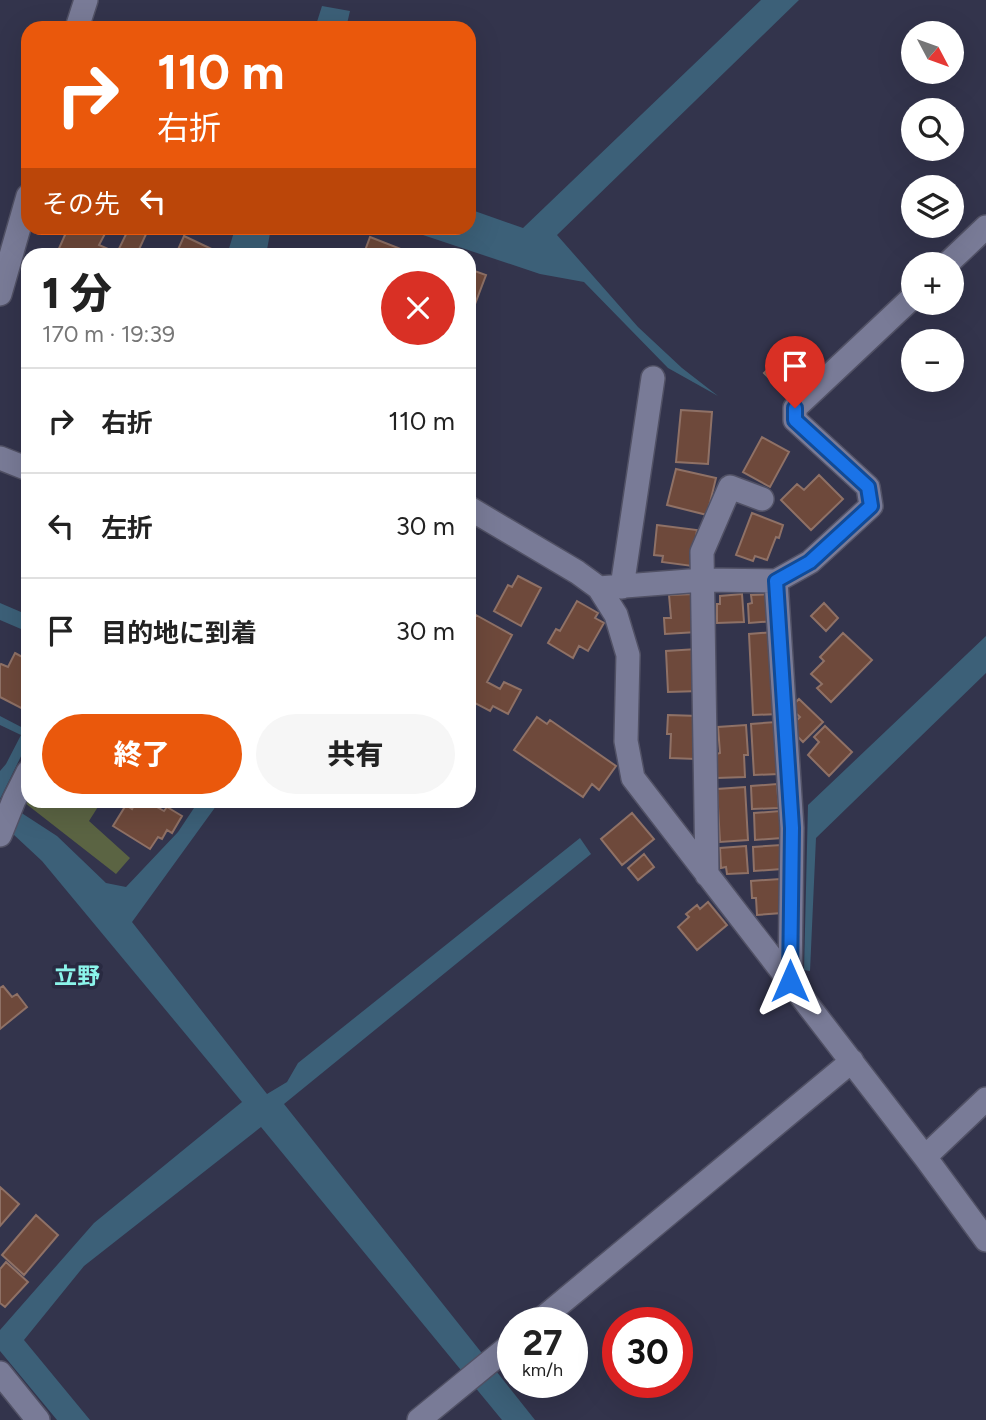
<!DOCTYPE html>
<html lang="ja">
<head>
<meta charset="utf-8">
<style>
	body { margin:0; font-family:Figtree,"Noto Sans JP",sans-serif; background:#f6f6f6; color:#222; height:100vh; display:flex; flex-direction:column; font-size:26px; white-space:nowrap }
	* { box-sizing:border-box; margin:0 }
	p { font-size:23px; color:#767676 }
	.icon { flex:none; width:38px; height:38px; fill:none; stroke:currentColor; stroke-width:2; stroke-linecap:round; stroke-linejoin:round }
	.map { position:relative; flex:1; overflow:hidden }
	.sheet { position:absolute; left:21px; top:248px; width:455px; height:560px; display:flex; flex-direction:column; background:#fff; border-radius:21px; box-shadow:0 7px 28px #0002 }
	.sheet>* { flex:none }
	.hud { position:absolute; left:21px; top:21px; width:455px; height:214px; border-radius:21px; box-shadow:0 7px 28px #0002; background:#ea580c; color:#fff; overflow:hidden }
	.needle { width:46px; rotate:131deg }
	.buttons { position:absolute; left:901px; top:21px; display:grid; gap:14px }
	.buttons a { display:grid; place-items:center; width:63px; height:63px; border-radius:50%; background:#fff; box-shadow:0 7px 28px #0002; font-size:35px }
	.speed { position:absolute; left:497px; top:1307px; display:flex; gap:14px; font-size:35px; font-weight:700; text-align:center }
	.speed>* { display:grid; place-content:center; width:91px; height:91px; border-radius:50%; background:#fff; box-shadow:0 7px 28px #0002; line-height:1 }
	.speed small { font-size:18px; font-weight:400 }
	.speed .limit { border:10px solid #d22; background:#fff; color:#111 }
	.pin { position:absolute; display:grid; place-items:center; width:60px; height:60px; color:#fff; margin:-72px -30px; border-radius:50% 50% 50% 0; rotate:-45deg; box-shadow:0 0 7px #0007 }
	.pin .icon { rotate:45deg }
	.me { position:absolute; width:77px; margin:-38px; rotate:0deg; stroke-linejoin:round; filter:drop-shadow(0 0 5px #0008) }
	.turn { display:flex; align-items:center; gap:24px; height:147px; padding:0 21px; font-size:32px }
	.turn .icon { width:91px; height:91px; stroke-width:2.5 }
	.turn b { display:block; font-size:49px; line-height:60px }
	.then { display:flex; align-items:center; height:66px; padding:0 21px; background:#0003; gap:14px; font-size:26px }
	.round { display:grid; place-items:center; flex:none; width:74px; height:74px; border-radius:37px; background:#f6f6f6 }
	.headline { display:flex; align-items:center; justify-content:space-between; height:119px; padding:0 21px }
	h1 { font-size:42px; font-weight:800; line-height:52px }
	.action { display:flex; gap:14px; margin-top:auto; padding:14px 21px }
	.action a { flex:1; height:80px; border-radius:42px; background:#ea580c; color:#fff; font-size:28px; font-weight:800; line-height:80px; text-align:center }
	.action a+a { background:#f6f6f6; color:#222 }
	ul { padding:0; list-style:none }
	li { display:flex; align-items:center; gap:21px; height:105px; padding:0 21px; border-top:2px solid #e0e0e0 }
	li div { flex:1 }
	li b { display:block; font-size:26px }
	li em { font-style:normal }
	.map>svg:first-child { display:block }
</style>
</head>
<body>
<div class="map">
<svg width="986" height="1420" viewBox="0 0 986 1420">
	<rect width="100%" height="100%" fill="#33344c"/>
	<path fill="#5b6443" d="M28,797v5h73l-12,19 41,37 -14,16 -91,-71z"/>
	<path fill="#3c6078" d="M761,0h38l-242,235 81,92 44,41 36,28 -50,-28 -84,-86 -44,-8 -138,-46h67v-19l54,19z
		M322,6l28,5 -4,17h-31z
		M238,228h33l-5,27h-39l7,-23z
		M0,603l28,12v17l-28,-12z
		M986,636v37l-170,165 -6,133 -6,-1 4,-165z
		M0,716l25,13h3v13l-28,57v-28l6,-7 15,-29 -21,-10z
		M0,799l57,37 49,47 20,4 52,-55 20,-30h21l-87,120 135,172 20,-12 11,-19 282,-225 11,16 -307,250 251,316h-33l-241,-293 -177,139 -60,74 66,80h-33l-57,-69v-21l94,-107 148,-121 -200,-241 -29,-27 -13,-7z"/>
	<path fill="#6e493b" stroke="#8f7166" stroke-width="2" d="M68,228h40l-9,17 18,8 12,-25h9l9,4 -11,24h-73l-6,-3z
		M184,236l34,16 -2,4h-47l3,-6 5,2z
		M370,237l36,14 -2,5h-41z
		M469,269l17,6 -17,45z
		M799,339l23,23 -34,35 -24,-24z
		M681,410l31,2 -4,52 -32,-2z
		M762,437l27,15 -19,35 -27,-15z
		M676,469l40,9 -9,37 -40,-10z
		M819,475l24,24 -32,31 -30,-30 16,-16 7,6z
		M752,513l31,12 -4,13 -3,-1 -9,23 -12,-4 -2,5 -17,-6z
		M657,525l40,5 -5,36 -30,-4 1,-6 -9,-1z
		M518,576l23,12 -20,38 -27,-15 14,-26 4,2z
		M695,594l2,38 -32,2 -1,-16h7l-2,-23z
		M742,594l2,28 -27,1v-19h3v-8z
		M774,594l1,27 -26,2 -1,-19 4,-1 -1,-8z
		M577,601l21,12 -3,5 9,5 -16,28 -9,-5 -6,12 -25,-15 8,-14 4,2z
		M824,603l14,15 -12,13 -15,-15z
		M476,615l36,20 -25,47 13,7 4,-7 17,8 -13,24 -15,-8 -3,5 -21,-11v-73z
		M774,632l5,82 -26,1 -4,-81z
		M843,633l29,27 -41,42 -14,-14 5,-4 -11,-10 13,-13 -4,-4z
		M697,649l3,42 -32,1 -2,-41z
		M15,653l13,7v40l-5,9 -23,-12v-32l1,-1 7,3z
		M799,699l24,23 -20,20 -14,-14 11,-11 -10,-9z
		M668,715l30,1 -2,43 -26,-1 1,-24h-4z
		M537,717l10,7 3,-4 66,46 -17,24 -7,-6 -9,13 -69,-47z
		M776,722l3,52 -25,1 -3,-51z
		M746,725l2,30h-4l1,22 -28,1 -1,-24 4,-1 -2,-26z
		M825,726l27,26 -23,24 -21,-21 11,-13 -5,-5z
		M777,784l2,24 -27,1 -1,-23z
		M745,787l3,53 -28,2 -3,-53z
		M136,802h12l16,9 3,-4 15,9 -10,17 -5,-3 -5,9 -4,-2 -8,12 -37,-23 13,-21 6,4z
		M780,811l2,27 -27,2 -1,-27z
		M632,813l22,26 -32,26 -21,-26z
		M781,845l1,24 -28,2 -1,-24z
		M746,846l2,27 -21,1 -1,-7 -5,1 -1,-20z
		M644,854l10,13 -16,13 -10,-12z
		M780,879l2,34 -25,2 -1,-17h-4l-1,-17z
		M708,902l19,23 -30,25 -19,-23 11,-10 -3,-3 11,-9 3,4z
		M3,986l9,11 5,-3 10,13 -27,22v-41z
		M0,1187l19,17 -19,22z
		M36,1215l22,20 -34,40 -22,-20z
		M6,1262l22,20 -23,25 -5,-4v-34z"/>
	<g fill="none" stroke-linecap="round" stroke-linejoin="round">
		<defs>
			<path id="street" d="M77,28l9,-28
				M947,264l39,-37
				M0,294l28,-98
				M0,458l28,11
				M469,508l108,64 22,16 17,27 12,40 -2,86 7,37 292,379 61,83
				M776,581l16,247 -2,153
				M622,587l31,-209
				M599,588l103,-8 74,1 34,-19 61,-56 -3,-19 -73,-67v-12l119,-112
				M0,835l14,-35 14,-28
				M707,875l-5,-323 28,-65 32,12
				M925,1157l61,-58
				M537,1323l315,-262
				M0,1373l38,47
				M419,1420l94,-77"/>
		</defs>
		<use href="#street" stroke="#515165" stroke-width="26"/>
		<use href="#street" stroke="#797b97" stroke-width="23"/>
	</g>
	<g fill="none" stroke-linecap="round" stroke-linejoin="round">
		<defs>
			<path id="route" d="M790,981l2,-153 -16,-247 34,-19 61,-56 -3,-19 -73,-67v-12"/>
		</defs>
		<use href="#route" stroke="#114b97" stroke-width="18"/>
		<use href="#route" stroke="#1a73e8" stroke-width="12"/>
	</g>
	<g text-anchor="middle" stroke-width="7" stroke-linejoin="round" paint-order="stroke">
		<g font-size="23" font-weight="bold" fill="#8bf4ea" stroke="#292a41">
			<text x="77" y="984">立野</text>
		</g>
	</g>
</svg>
<div class="buttons">
<a><svg class="needle" viewBox="-14 -14 28 28"><path d="M0-13l5 13h-10z" fill="#e53935"/><path d="M0 13l5-13h-10z" fill="#767676"/></svg></a>
<a><svg class="icon" aria-label="search" viewBox="0 0 24 24"><circle cx="10" cy="10" r="6"/><path d="M15 15l6 6"/></svg></a>
<a><svg class="icon" aria-label="layers" viewBox="0 0 24 24"><path d="M12 4l9 5-9 5-9-5zM3 14l9 5 9-5"/></svg></a>
<a>+</a>
<a>−</a>
</div>
<div class="speed"><div>27<small>km/h</small></div><div class="limit">30</div></div>
<div class="pin" style="left:795px;top:408px;background:#d93025"><svg class="icon" aria-label="arrive" viewBox="0 0 24 24"><path d="M6 21V4h12l-3 4 3 4H6"/></svg></div>
<svg class="me" style="left:790px;top:981px" viewBox="-20 -20 40 40"><path d="M0-17L14 15 0 8-14 15z" fill="#1a73e8" stroke="#fff" stroke-width="4"/></svg>
<div class="hud">
<div class="turn"><svg class="icon" aria-label="right" viewBox="0 0 24 24"><path d="M7 20v-9h11M14 6l5 5-5 5"/></svg><div><b>110 m</b>右折</div></div>
<div class="then">その先<svg class="icon" aria-label="left" viewBox="0 0 24 24"><path d="M17 20v-9H6M10 6l-5 5 5 5"/></svg></div>
</div>
<section class="sheet">
<div class="headline"><div><h1>1 分</h1><p>170 m · 19:39</p></div><a class="round" style="background:#d93025;color:#fff"><svg class="icon" aria-label="close" viewBox="0 0 24 24"><path d="M6 6l12 12M18 6L6 18"/></svg></a></div>
<ul>
<li><svg class="icon" aria-label="right" viewBox="0 0 24 24"><path d="M7 20v-9h11M14 6l5 5-5 5"/></svg><div><b>右折</b></div><em>110 m</em></li>
<li><svg class="icon" aria-label="left" viewBox="0 0 24 24"><path d="M17 20v-9H6M10 6l-5 5 5 5"/></svg><div><b>左折</b></div><em>30 m</em></li>
<li><svg class="icon" aria-label="arrive" viewBox="0 0 24 24"><path d="M6 21V4h12l-3 4 3 4H6"/></svg><div><b>目的地に到着</b></div><em>30 m</em></li>
</ul>
<div class="action"><a>終了</a><a>共有</a></div>
</section>
</div>
</body>
</html>
